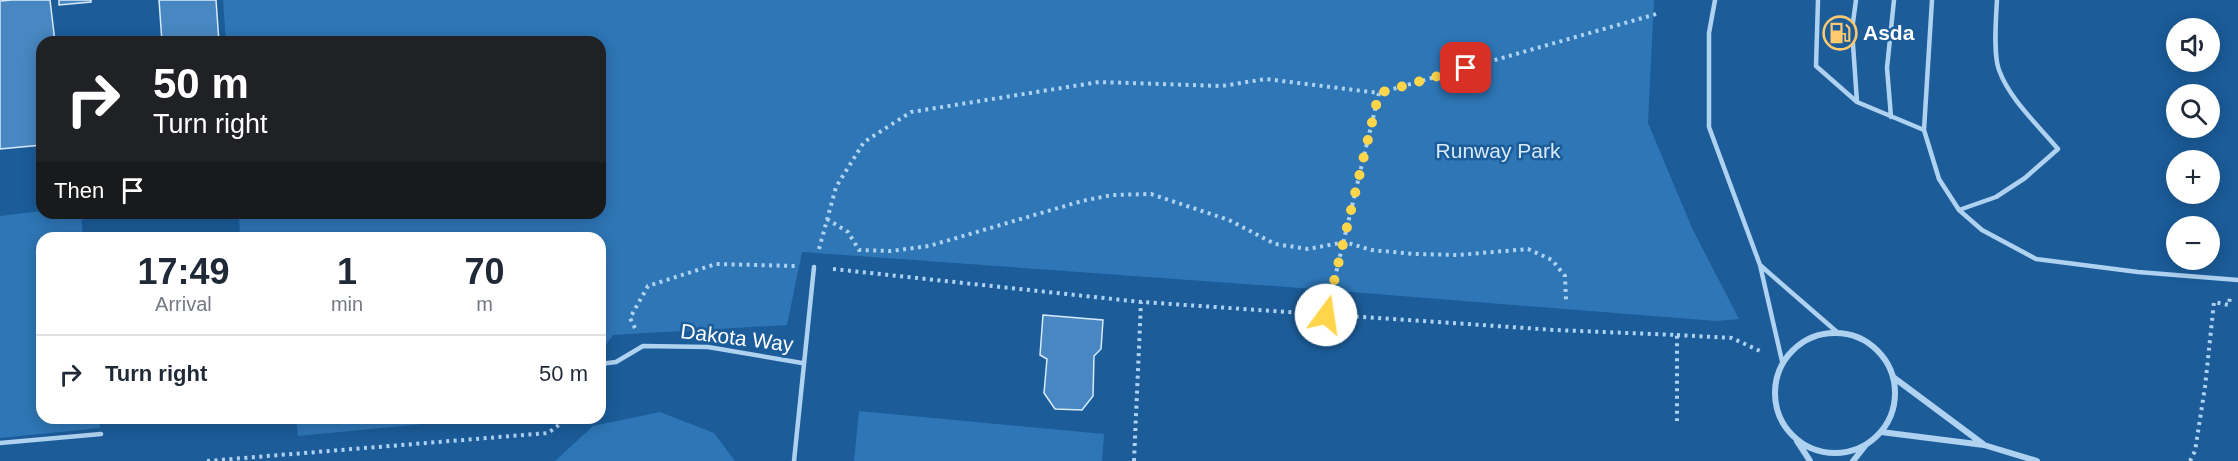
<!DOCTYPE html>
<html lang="en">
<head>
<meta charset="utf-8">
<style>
	body { margin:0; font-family:Helvetica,sans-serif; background:#f6f6f7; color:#1f2937; height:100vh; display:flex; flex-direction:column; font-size:22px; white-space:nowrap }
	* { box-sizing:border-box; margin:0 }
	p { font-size:20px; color:#747a83 }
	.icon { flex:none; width:33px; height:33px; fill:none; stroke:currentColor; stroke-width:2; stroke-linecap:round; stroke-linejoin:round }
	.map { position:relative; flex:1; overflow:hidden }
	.details { position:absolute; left:36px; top:232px; width:570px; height:192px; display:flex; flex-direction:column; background:#fff; border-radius:18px; box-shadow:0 3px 15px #0003 }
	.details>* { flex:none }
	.guide { position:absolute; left:36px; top:36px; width:570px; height:183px; border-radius:18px; box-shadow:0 3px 15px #0003; background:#202124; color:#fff; overflow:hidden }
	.controls { position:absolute; left:2166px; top:18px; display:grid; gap:12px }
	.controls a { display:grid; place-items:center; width:54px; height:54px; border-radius:50%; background:#fff; box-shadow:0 3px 15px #0003; font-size:30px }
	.pin { position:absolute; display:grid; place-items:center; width:51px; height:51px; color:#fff; margin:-26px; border-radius:12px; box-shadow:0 3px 9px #0006 }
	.me { position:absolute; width:66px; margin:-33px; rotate:14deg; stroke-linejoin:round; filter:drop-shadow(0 0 4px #0008) }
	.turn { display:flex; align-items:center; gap:21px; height:126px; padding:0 18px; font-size:27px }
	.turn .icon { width:78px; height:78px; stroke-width:2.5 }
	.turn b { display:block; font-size:42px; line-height:51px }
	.then { display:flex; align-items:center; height:57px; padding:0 18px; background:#0003; gap:12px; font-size:22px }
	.eta { display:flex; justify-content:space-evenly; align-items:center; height:102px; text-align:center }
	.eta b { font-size:36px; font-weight:600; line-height:42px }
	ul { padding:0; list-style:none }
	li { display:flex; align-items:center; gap:18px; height:78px; padding:0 18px; border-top:2px solid #e0e1e3 }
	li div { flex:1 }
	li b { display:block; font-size:22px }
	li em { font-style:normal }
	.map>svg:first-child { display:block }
</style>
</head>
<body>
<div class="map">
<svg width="2238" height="461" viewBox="0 0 2238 461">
	<rect width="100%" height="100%" fill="#1b5c99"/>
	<path fill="#2e76b6" d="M223,0h1431l-6,123 44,105 47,91 -23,2 -402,-32 -512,-37 -15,73 -174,10 -13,18v-115h-360l-1,-25h361v-171h-374z
		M42,211v2h39l2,25h-41v180l57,1 1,9 -100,10v-222z
		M859,411l245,23 -2,27h-248z
		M660,412l54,21 21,28h-180l38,-35z
		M296,419v-1l179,1 -177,17z"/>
	<path fill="#4887c1" stroke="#d7eafb" stroke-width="1.5" d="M12,0h38l5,42h-13v103l-42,4v-148z
		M59,0h32v2l-32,3z
		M159,0h57l3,42h-57z
		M1043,315l60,5 -2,29 -7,7 -1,40 -11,14 -27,-1 -11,-16 3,-34 -7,-4z"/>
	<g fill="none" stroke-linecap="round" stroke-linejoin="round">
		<path stroke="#b0d2f1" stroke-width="4" stroke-dasharray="3 4.5" stroke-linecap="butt" d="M827,219l21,13 11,18 32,1 38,-5 153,-45 30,-6 39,-1 78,26 46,24 33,5 37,-7 26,8 44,4 43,1 70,-6 24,11 13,16 1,24
			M819,249l17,-62 28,-45 47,-30 188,-30 123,4 44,-7 113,14 281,-80
			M833,269l308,33 414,28 122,5v86
			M1326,315l53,-222
			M635,328l-5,-10 18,-32 68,-22 80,2
			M1677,335l55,3 28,13
			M207,461l341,-28 20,-15
			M1134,461l7,-159
			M2190,461l5,-10 10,-64 9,-85 15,3 1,-9"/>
		<path stroke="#b0d2f1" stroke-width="4.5" d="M1715,0l-6,33v94l51,138 22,96
			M1818,0l-2,66 41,36 67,28
			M1856,0l-4,30 5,72
			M1932,0l-8,130 15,49 20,31 23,20 54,29 102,13 100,8
			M1891,117l-4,-49 7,-68
			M1959,210l37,-13 29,-19 33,-29c-20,-24 -48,-49 -59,-79 -6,-16 -3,-52 -2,-70
			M1760,265l77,67
			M600,364l16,-2 27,-16 65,1 94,16
			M0,443l101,-9
			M794,461l20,-194"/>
		<path stroke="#b0d2f1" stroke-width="6" d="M1775 393a60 60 0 1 1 120 0a60 60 0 1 1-120 0Z
			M1893,377l90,67
			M1881,432l103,13 53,16
			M1797,441l13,20
			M1853,461l12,-15"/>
	</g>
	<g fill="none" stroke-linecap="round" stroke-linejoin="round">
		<path stroke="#ffd54a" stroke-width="10" stroke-dasharray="0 18" d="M1326,315l53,-222 87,-25"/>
	</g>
	<defs>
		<symbol id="fuel-ring" viewBox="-11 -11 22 22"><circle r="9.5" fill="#1b5c99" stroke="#ffc96f" stroke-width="1.5"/><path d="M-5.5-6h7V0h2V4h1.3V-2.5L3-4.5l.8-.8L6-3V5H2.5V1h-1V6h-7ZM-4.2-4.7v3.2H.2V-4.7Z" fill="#ffc96f"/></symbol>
	</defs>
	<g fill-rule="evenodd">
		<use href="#fuel-ring" x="1821" y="14" width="38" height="38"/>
	</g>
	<g text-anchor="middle" stroke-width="5" stroke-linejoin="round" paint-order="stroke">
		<g font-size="21" font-weight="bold" fill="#fff" stroke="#1b5c99" text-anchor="start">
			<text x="1863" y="40">Asda</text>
		</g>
		<g font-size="21" fill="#d7eafb" stroke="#1b5c99">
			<text x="1498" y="158">Runway Park</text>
		</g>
		<g font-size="21" fill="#fff" stroke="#1b5c99">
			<text transform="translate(737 338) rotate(7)" y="7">Dakota Way</text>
		</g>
	</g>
</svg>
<div class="controls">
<a><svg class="icon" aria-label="sound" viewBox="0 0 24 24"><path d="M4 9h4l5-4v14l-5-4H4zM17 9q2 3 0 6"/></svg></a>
<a><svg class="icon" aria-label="search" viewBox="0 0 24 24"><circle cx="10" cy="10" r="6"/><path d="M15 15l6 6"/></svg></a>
<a>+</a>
<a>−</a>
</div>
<div class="pin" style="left:1466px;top:68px;background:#d93025"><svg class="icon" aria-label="arrive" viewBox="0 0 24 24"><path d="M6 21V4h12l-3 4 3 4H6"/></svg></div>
<svg class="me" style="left:1326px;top:315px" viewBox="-20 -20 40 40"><circle r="19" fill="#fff"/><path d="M0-13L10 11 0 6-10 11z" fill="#ffd54a"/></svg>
<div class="guide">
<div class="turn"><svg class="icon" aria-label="right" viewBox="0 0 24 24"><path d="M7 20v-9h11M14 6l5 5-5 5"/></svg><div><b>50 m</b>Turn right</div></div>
<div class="then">Then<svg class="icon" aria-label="arrive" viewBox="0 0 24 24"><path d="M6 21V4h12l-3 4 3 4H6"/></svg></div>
</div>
<section class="details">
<div class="eta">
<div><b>17:49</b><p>Arrival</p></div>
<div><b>1</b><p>min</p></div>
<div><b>70</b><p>m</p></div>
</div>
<ul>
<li><svg class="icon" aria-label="right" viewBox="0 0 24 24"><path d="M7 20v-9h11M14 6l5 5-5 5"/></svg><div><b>Turn right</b></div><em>50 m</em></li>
</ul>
</section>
</div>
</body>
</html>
